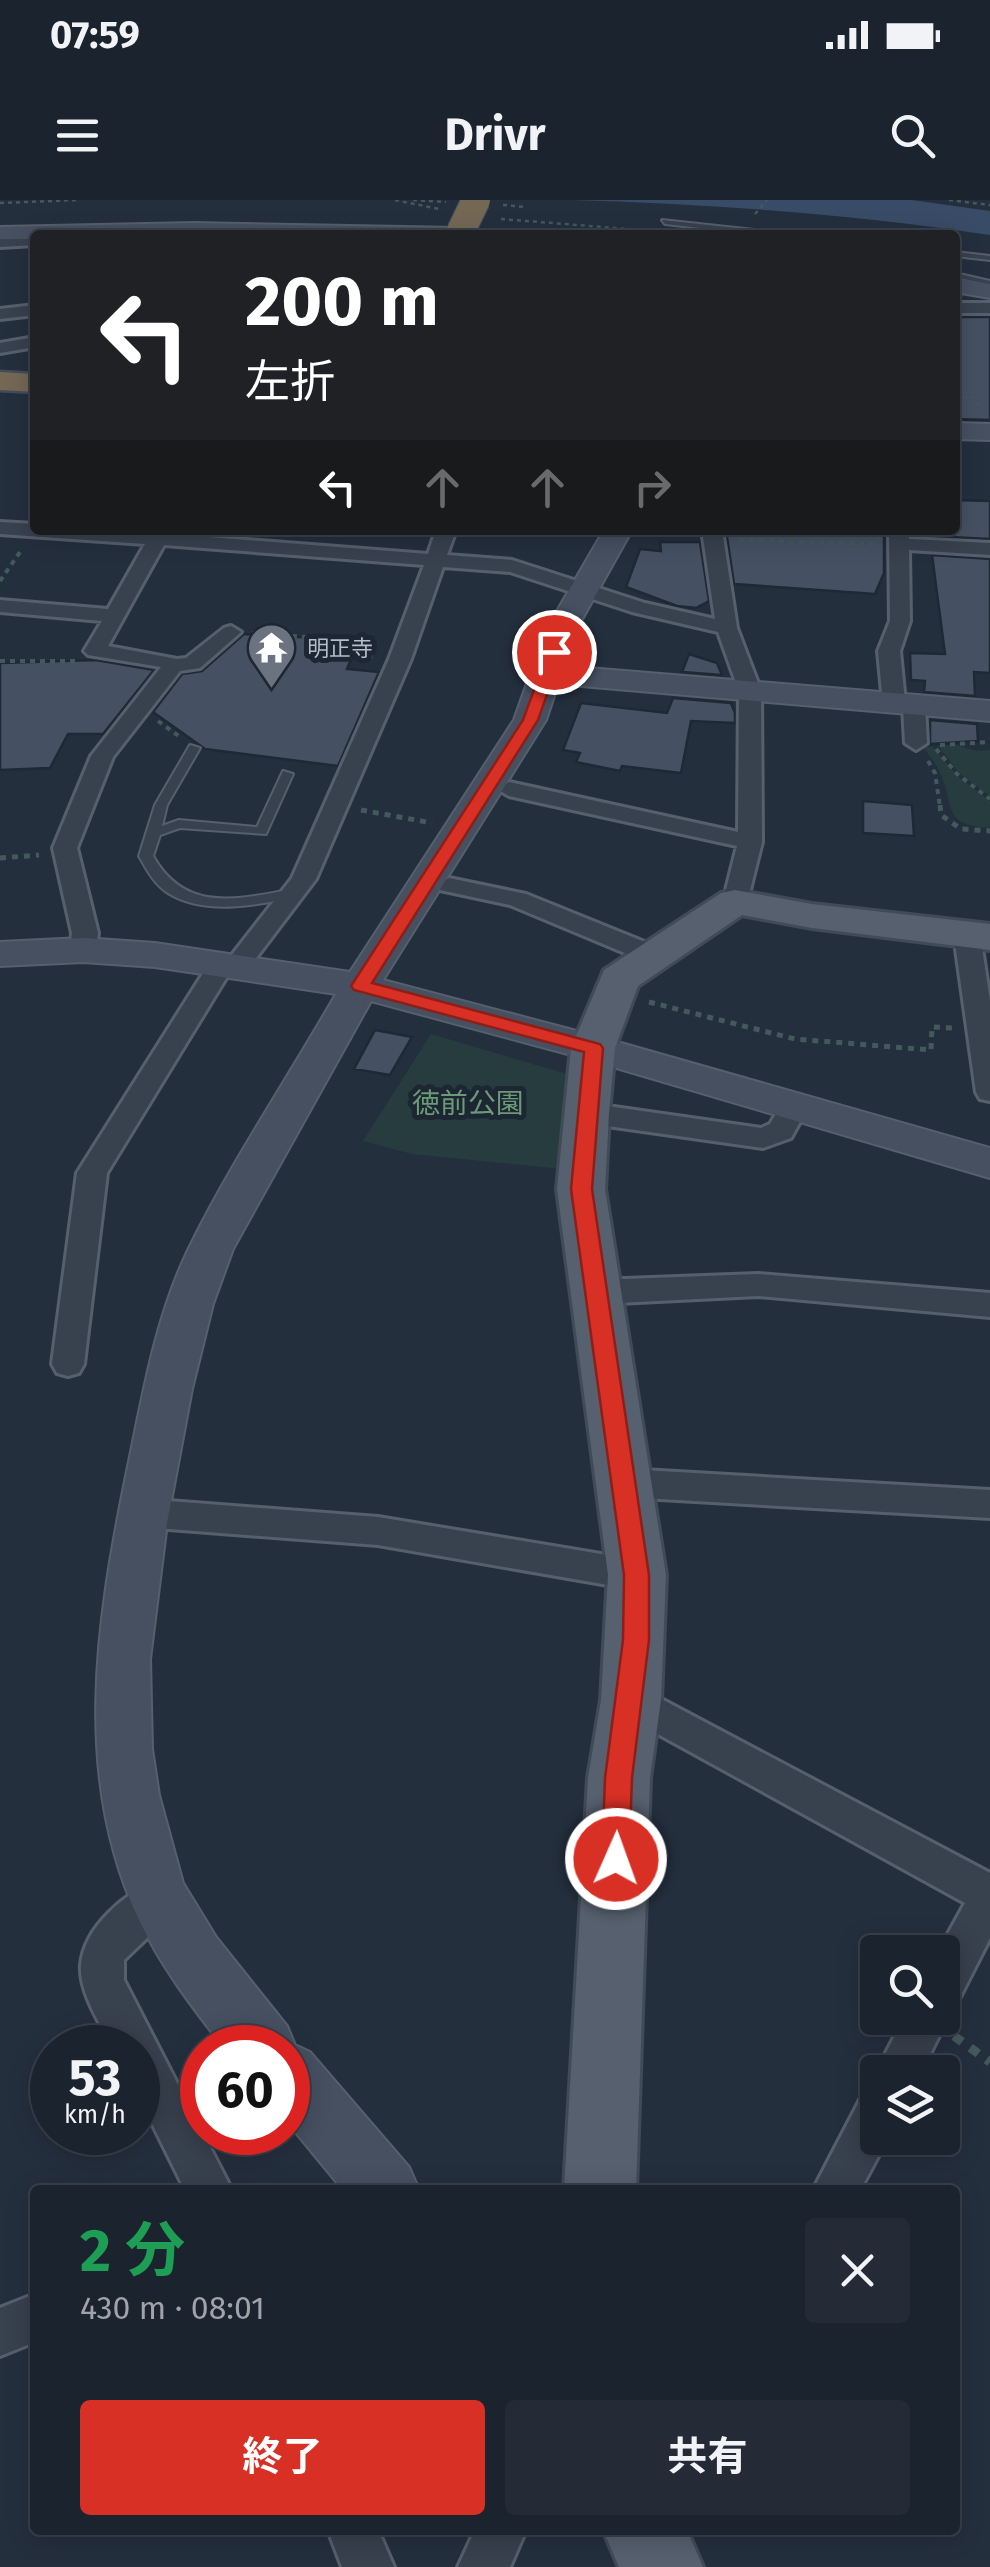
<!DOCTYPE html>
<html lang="ja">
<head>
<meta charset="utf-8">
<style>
	body { margin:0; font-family:"Fira Sans","Noto Sans JP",sans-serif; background:#242b36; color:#f1f3f6; height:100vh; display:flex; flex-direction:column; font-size:38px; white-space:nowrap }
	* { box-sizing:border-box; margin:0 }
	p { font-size:32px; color:#a0a4aa }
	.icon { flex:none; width:55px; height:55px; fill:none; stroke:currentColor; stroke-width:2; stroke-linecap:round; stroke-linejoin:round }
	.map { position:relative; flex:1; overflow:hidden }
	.sheet { position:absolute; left:30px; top:1985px; width:930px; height:350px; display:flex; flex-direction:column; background:#1b232e; border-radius:10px; box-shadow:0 5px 25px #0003,0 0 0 2px #39404a }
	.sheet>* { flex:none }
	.top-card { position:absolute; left:30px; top:30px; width:930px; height:305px; border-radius:10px; box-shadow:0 5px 25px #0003,0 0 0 2px #39404a; background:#202124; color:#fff; overflow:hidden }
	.fabs { position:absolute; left:860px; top:1735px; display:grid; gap:20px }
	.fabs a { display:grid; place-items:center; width:100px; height:100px; border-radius:10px; background:#1b232e; box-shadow:0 5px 25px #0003,0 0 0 2px #39404a; font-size:50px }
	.speed { position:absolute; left:30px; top:1825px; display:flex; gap:20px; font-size:50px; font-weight:700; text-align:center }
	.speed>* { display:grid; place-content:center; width:130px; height:130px; border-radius:50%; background:#1b232e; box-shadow:0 5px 25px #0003,0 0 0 2px #39404a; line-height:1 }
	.speed small { font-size:25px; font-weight:400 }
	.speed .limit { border:15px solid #d22; background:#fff; color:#111 }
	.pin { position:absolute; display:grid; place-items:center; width:85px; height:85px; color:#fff; margin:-42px; border:5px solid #fff; border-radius:50%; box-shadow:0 2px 10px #0007 }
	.me { position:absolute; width:110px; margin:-55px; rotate:2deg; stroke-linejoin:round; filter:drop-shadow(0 0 8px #0008) }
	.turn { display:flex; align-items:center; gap:35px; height:210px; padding:0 50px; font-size:45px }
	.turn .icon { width:130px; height:130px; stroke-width:2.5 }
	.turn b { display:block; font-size:70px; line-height:85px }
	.lanes { display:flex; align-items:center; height:95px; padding:0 50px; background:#0003; justify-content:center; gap:50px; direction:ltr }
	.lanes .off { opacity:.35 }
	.round { display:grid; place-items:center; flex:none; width:105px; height:105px; border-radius:10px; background:#242b36 }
	.head { display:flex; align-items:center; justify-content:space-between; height:170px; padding:0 50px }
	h1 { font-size:60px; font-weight:700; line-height:75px; color:#1e9e55 }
	.primary-button { display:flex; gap:20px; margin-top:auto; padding:20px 50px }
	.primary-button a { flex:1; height:115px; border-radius:10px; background:#d93025; color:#fff; font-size:40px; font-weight:700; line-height:115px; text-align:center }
	.primary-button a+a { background:#242b36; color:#f1f3f6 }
	.status { display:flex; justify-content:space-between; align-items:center; height:70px; padding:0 50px; background:#1b232e; direction:ltr }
	.status svg { height:28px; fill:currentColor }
	header { display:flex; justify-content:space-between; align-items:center; height:130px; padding:0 50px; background:#1b232e; font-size:45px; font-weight:700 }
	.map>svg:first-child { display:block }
</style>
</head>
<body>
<div class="status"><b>07:59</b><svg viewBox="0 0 49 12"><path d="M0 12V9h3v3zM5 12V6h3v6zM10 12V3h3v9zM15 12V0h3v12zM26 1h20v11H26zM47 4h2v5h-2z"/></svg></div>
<header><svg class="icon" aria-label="menu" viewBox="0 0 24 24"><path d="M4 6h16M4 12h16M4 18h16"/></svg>Drivr<svg class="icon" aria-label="search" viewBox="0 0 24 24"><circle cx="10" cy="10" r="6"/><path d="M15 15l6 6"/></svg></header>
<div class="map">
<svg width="990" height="2367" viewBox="0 0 990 2367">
	<rect width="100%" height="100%" fill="#242f3e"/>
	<path fill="#263c3f" d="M956,545l21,6 13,-1v46l-31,-23 -21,-27z
		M923,547h10l24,29 33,25v27c-48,-4 -34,-17 -49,-53 -3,-10 -12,-19 -18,-28z
		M431,834l146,43 -4,93 -161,-16 -49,-13z"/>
	<path fill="#394c67" d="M571,0h341l78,11v24c-138,-21 -279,-31 -419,-35z"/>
	<path fill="#455162" stroke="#1f2835" stroke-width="2.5" d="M955,117h35v103l-35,-1z
		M955,300l35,1v38l-60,-3 -1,-6h26z
		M726,330h158v43l-9,21 -141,-10z
		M660,342h40l9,59 -13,7 -19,-2 -51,-19 14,-38 21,2z
		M932,355l58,4v114l-16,-1 1,24 -51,-4 1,-11 -14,-1 -1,-27 35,1z
		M244,434l88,5 -1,14 22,2 -6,14 32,3 -41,94 -133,-17 -52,-37 29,-38 20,-3z
		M689,454l28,9 5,12 -40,-3z
		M96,460l58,10 -51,64h-35l-18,34 -50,2v-107z
		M673,498l58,5 4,10v10l-44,-2 -10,52 -59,-7 -2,5 -44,-9 4,-9 -17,-3 18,-47 86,10z
		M930,520l47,4 1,17 -48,3z
		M863,601l49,4 2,31 -51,-3z
		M375,830l37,7 -22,38 -36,-6z"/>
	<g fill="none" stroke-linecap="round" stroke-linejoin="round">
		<defs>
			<path id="lane" d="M662,20l121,13 4,2h-25l-97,-11z
				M955,52l35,4v4l-35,-4z
				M955,73l35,8v4l-35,-8z
				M190,545l10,3 -33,57 -5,21 17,-6 78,7 26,-56 10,3 -27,60 -86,-6 -20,7 -7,21c33,58 85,43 141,33l7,4 -2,3c-40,9 -94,20 -131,-3 -14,-9 -21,-23 -29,-37l16,-51z"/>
			<path id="street" d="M35,37v8l-35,2v-8z
				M955,103h35v10h-35z
				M35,105v10l-35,4v-10z
				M35,137v10l-35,6v-10z
				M0,322l35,2v6h138l-3,4 258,20 8,-24h20l-9,25 65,5 133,43 70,16 -13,-89h20l15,98 24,63 1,151 -15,60 -12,7 -12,-7 14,-56 -228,-50 -12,-7 12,-7 229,50 1,-141 -21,-59 -86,-20 -122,-40 -67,-5 -32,92 -95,220 -69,91h-16l-124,203 -23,191 -5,9 -11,3 -11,-3 -5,-9 25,-191 137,-217h17l61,-78 97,-219 35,-94 -260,-20 -56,101 69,13 9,-1 38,-30 7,-2 10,6 -41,36 -20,3 -67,86 -36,91 21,85 -2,17 -13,8 -13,-8 2,-17 -19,-85 38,-92 70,-89 -73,-12 -4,-4 18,-30 -102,-9v-12l108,9 37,-65 -145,-10z
				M889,330h20v9l81,4v12l-81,-5 1,71 -10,30 5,51 9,-4 11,7 2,38 -11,7 -11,-7 -2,-37 -9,4 -11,-7 -5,-52 12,-30z
				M449,678l77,16 136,55 4,6 -4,6h-18l-134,-56 -70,-15 -3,-5z
				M967,727l13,8 10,66v100l-10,-2 -4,-7 -22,-157z
				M794,898l10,2 4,7 -17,31 -28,10 -177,-25 -10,-3 -4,-7 4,-7 10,-3 175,25 9,-4 14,-24z
				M758,1074l232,19v24l-232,-21 -160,8 -11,-4 -5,-8 5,-8 11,-4z
				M625,1269l365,21v28l-365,-21 -12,-4 -5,-10 5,-10z
				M143,1299l235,18 259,43 13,4 5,11 -5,11 -13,4 -259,-45 -235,-18 -12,-4 -5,-10 5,-10z
				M631,1483l359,190v65l-33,65 -13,5 4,10 -27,54h-45l28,-54h38v-66h-4l27,-49 -347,-191 -6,-12 6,-12z
				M159,1679l14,6 6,14 -6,14 -49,47v20l108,210h-47l-47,-95v-47h-25c-12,-23 -34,-56 -32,-83 3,-38 45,-73 78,-86z
				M878,1890v48h10l-28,52h-47l49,-94z
				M35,2094v48l-35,14v-48z
				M328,2330h50l16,37h-52z
				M475,2330h51l-16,37h-52z"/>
			<path id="secondary" d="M194,23l266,5 11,6 -436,1v4h-35v-12z
				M955,78l35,6v14l-35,-6z
				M955,223l35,1v16l-35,-1z
				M604,330h28l-56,100 -12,36 426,35v20l-432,-37 -12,36 -163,260 224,59 383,109v30l-411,-121 -208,-56 -138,248 -20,55 -21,85 -25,134 -17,136 2,90 7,46 24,88 33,54 71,89 8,19 15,7 99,115 10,23h-76l-55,-67v-75h-64c-31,-40 -62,-80 -84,-126 -68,-142 -44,-298 -14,-446 16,-76 28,-155 62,-226 42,-86 100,-172 148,-256l-181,-27 -72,-5 -83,4v-24l83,-4 72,5 195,29 164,-252 32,-90z"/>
			<path id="primary" d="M735,690l77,14 178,20v26l-178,-22 -70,-13 -104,71 -23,62 -6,65 -4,76 61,386 -5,125 -11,78 -14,412h-72l24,-412 13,-78 7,-125 -51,-386 14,-141 33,-78 117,-77z
				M603,2330h84l16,37h-84z"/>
			<path id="highway" d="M0,172l35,2v18l-35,-2z"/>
		</defs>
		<use href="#lane" stroke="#565f6c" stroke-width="4"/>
		<use href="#street" stroke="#565f6c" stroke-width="6"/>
		<use href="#secondary" stroke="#565f6c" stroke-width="4"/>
		<use href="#primary" stroke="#414a57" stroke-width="6"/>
		<use href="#highway" stroke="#434c59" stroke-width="5"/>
		<path stroke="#44595c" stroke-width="2.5" stroke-dasharray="4 4" stroke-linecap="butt" d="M395,0l44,9
			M413,0l33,2
			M949,0l41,5
			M0,3l77,-3
			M503,5l22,2
			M755,14l12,-14
			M501,19l152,12
			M955,197h18l6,12"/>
		<path stroke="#44595c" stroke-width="4" stroke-dasharray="5 5" stroke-linecap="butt" d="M739,340l137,4
			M0,381l20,-29
			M252,433l82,6 -1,13 41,5
			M0,461h75
			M158,521l22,16
			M940,545l50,-3
			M936,549l21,25 33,25
			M928,561l7,12 5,34"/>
		<path stroke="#44595c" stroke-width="5" stroke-dasharray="6 6" stroke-linecap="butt" d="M940,605l1,10 20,14 29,2
			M361,610l71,13
			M0,658l39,-3
			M649,802l146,37 136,11 1,-23 22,1"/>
		<path stroke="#44595c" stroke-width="9" stroke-dasharray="10 10" stroke-linecap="butt" d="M954,1836l36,26"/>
		<use href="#lane" fill="#38414e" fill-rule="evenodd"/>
		<use href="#street" fill="#38414e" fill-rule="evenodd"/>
		<use href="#secondary" fill="#465061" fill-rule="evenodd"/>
		<use href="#primary" fill="#56606e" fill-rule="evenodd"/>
		<use href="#highway" fill="#746855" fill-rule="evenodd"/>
		<defs>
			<path id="highway-bridge" d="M461,31l15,-31"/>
		</defs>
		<use href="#highway-bridge" stroke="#434c59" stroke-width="30" stroke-linecap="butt"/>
		<use href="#highway-bridge" stroke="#746855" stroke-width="28"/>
	</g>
	<path fill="#d93025" stroke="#8d1f18" stroke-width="2.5" d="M549,449l13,3 -24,68 -166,263 228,61 3,4 -11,141 57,386v65l-17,138 -3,81 -4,9 -9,4 -10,-4 -4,-9 3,-81 18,-138 1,-65 -53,-386 13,-137 -230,-62 -3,-4 172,-266z"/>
	<defs>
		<symbol id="temple-pin" viewBox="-11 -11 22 30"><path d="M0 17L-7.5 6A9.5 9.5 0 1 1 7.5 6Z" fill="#6b7280" stroke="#1d2633"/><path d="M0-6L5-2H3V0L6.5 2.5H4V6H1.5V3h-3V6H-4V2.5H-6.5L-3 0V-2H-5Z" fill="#fff"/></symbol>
	</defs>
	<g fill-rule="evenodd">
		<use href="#temple-pin" x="244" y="420" width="55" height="75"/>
	</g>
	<g text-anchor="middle" stroke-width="10" stroke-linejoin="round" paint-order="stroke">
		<g font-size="22" fill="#b4bcc9" stroke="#1d2633" text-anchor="start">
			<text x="307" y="456">明正寺</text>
		</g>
		<g font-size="28" fill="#6b9a76" stroke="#1d2633">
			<text x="468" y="913">徳前公園</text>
		</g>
	</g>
</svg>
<div class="fabs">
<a><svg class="icon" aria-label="search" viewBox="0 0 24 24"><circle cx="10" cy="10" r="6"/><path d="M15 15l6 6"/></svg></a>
<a><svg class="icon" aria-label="layers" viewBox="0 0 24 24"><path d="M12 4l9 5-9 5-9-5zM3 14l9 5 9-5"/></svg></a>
</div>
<div class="speed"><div>53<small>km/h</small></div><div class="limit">60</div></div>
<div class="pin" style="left:554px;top:452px;background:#d93025"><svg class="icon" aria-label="arrive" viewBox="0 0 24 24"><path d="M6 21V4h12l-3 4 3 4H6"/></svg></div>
<svg class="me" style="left:616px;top:1659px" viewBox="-20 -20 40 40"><circle r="17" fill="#d93025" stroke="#fff" stroke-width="3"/><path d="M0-11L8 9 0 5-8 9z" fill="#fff"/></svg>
<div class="top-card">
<div class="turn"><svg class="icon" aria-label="left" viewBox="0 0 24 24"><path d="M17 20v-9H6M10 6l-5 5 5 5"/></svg><div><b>200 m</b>左折</div></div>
<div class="lanes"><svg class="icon" aria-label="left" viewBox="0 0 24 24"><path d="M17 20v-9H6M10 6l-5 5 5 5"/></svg><svg class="icon off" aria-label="ahead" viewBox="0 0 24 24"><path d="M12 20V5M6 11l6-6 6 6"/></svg><svg class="icon off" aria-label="ahead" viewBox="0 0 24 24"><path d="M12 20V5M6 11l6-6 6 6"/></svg><svg class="icon off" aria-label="right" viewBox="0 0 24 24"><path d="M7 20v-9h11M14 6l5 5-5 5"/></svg></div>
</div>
<section class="sheet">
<div class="head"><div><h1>2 分</h1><p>430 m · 08:01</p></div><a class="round"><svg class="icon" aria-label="close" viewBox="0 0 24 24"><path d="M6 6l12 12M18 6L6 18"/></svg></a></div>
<div class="primary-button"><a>終了</a><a>共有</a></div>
</section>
</div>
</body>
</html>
